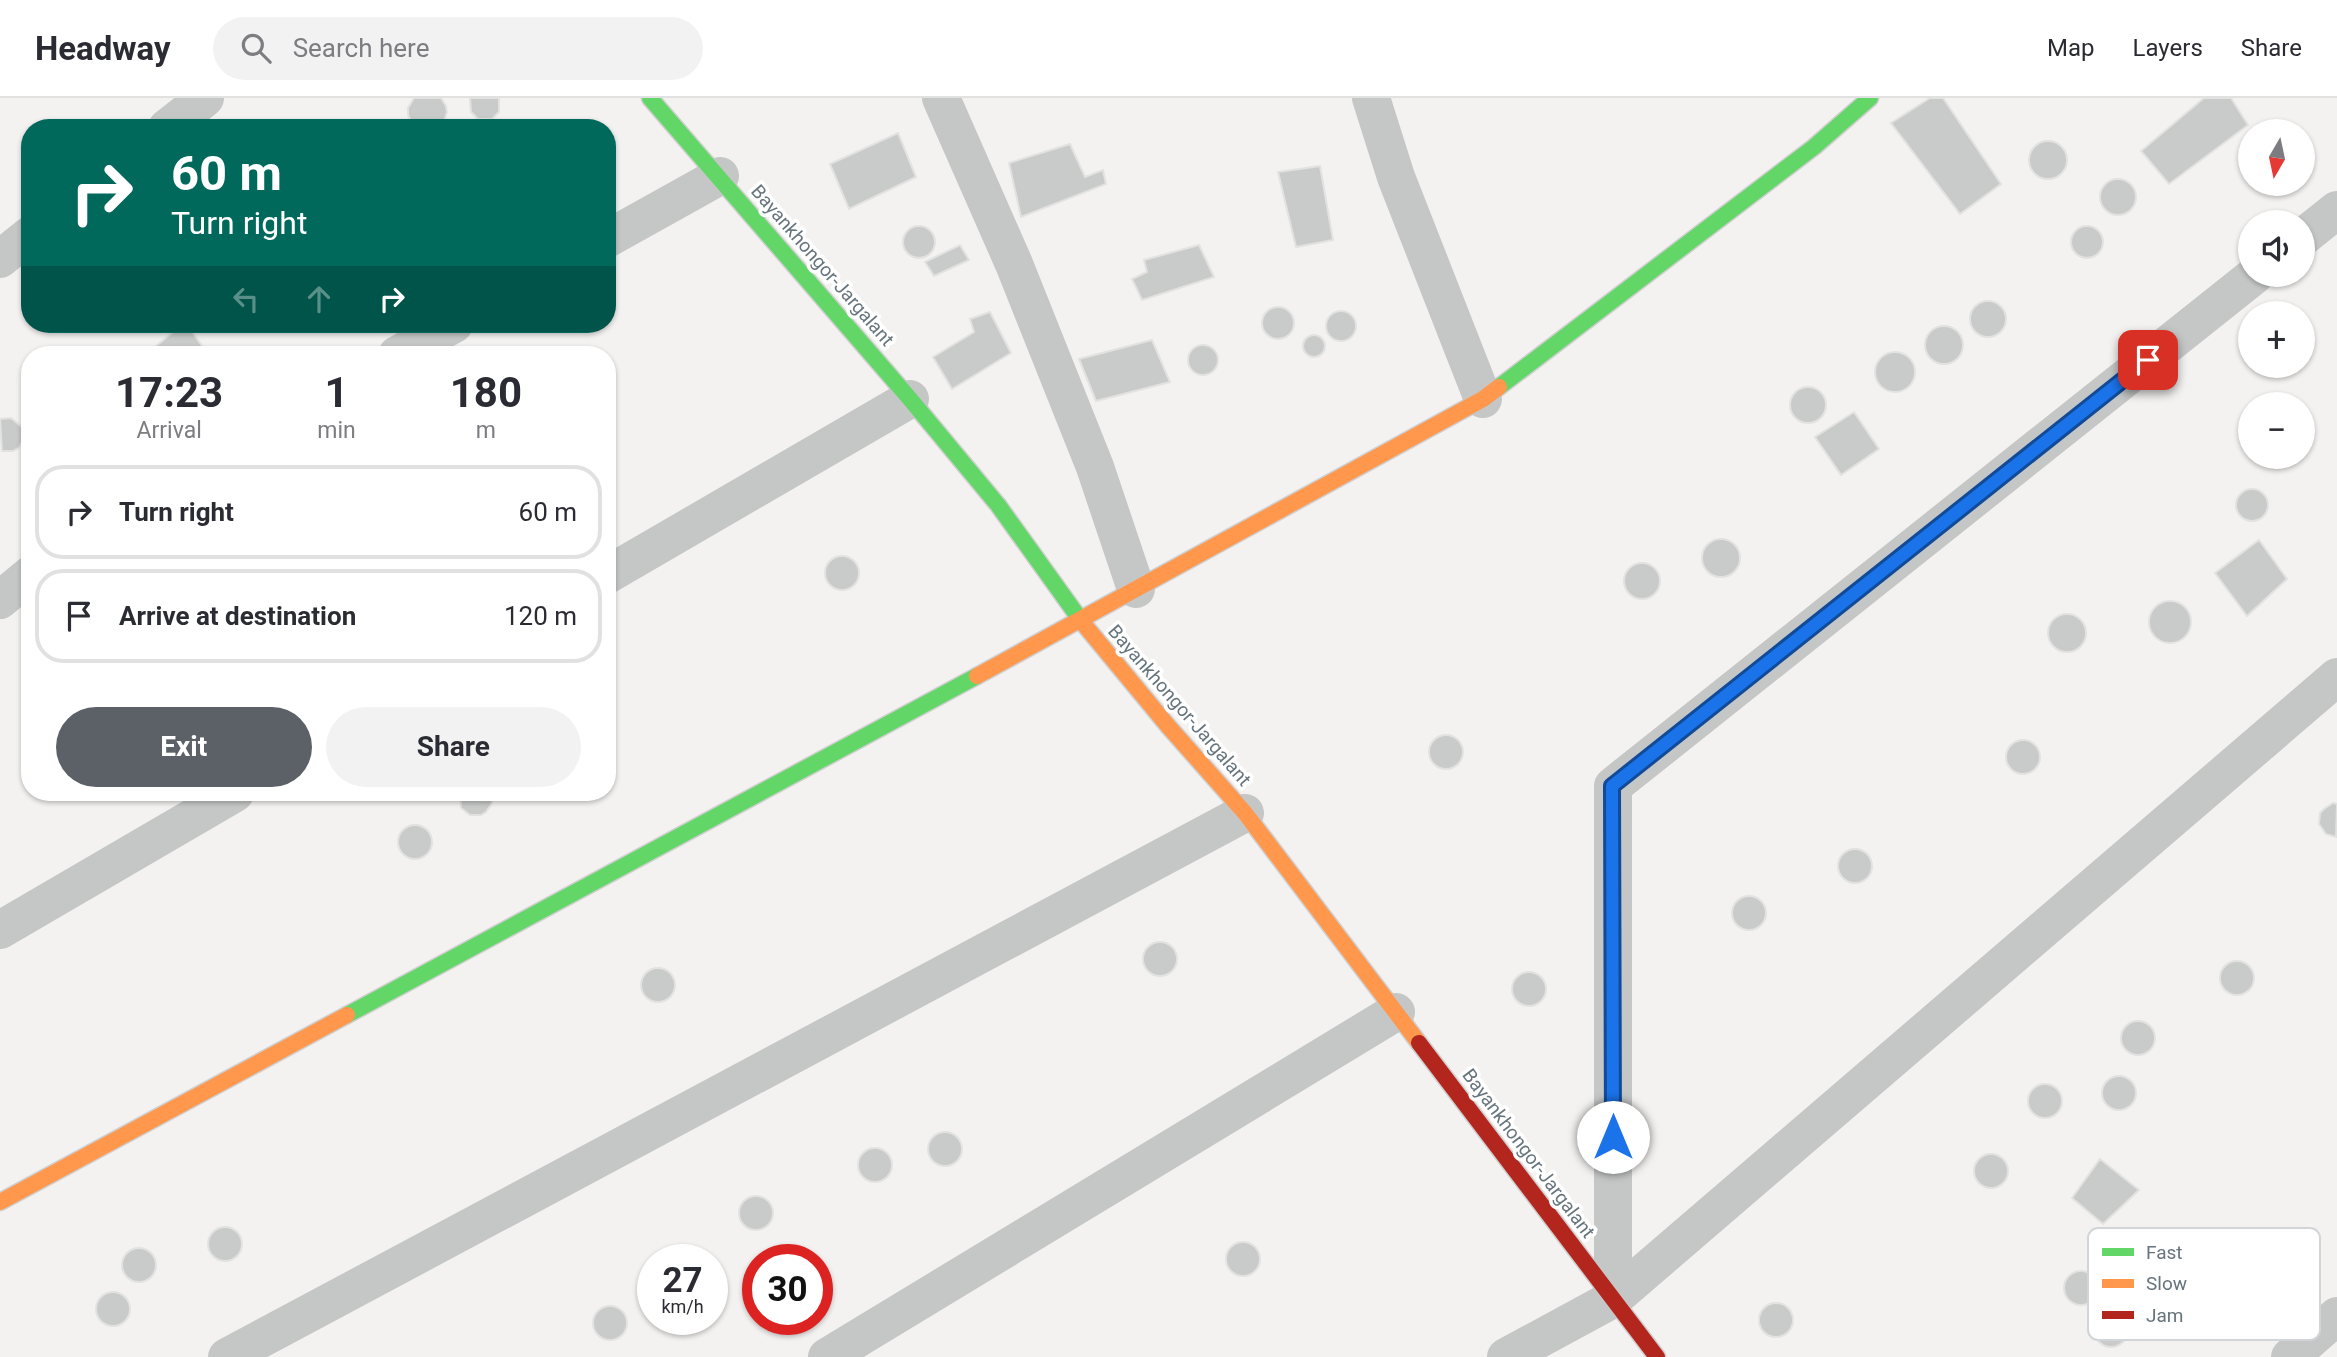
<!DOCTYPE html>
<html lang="en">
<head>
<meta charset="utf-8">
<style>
	body { margin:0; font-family:Roboto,sans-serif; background:#f2f2f3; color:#2b2b33; height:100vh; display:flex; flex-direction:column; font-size:26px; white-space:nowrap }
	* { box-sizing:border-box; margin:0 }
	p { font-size:23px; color:#7c7c81 }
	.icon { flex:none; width:38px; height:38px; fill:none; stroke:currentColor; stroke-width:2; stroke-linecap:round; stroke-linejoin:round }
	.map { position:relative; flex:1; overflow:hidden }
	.details { position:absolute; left:21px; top:248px; width:595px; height:455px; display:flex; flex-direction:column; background:#fff; border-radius:28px; box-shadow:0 2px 5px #0004 }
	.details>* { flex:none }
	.hud { position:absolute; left:21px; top:21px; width:595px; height:214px; border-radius:28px; box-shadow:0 2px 5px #0004; background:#00695c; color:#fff; overflow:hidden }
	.needle { width:46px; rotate:189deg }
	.tools { position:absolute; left:2238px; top:21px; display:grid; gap:14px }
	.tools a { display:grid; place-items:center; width:77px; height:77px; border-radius:50%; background:#fff; box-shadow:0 2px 5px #0004; font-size:35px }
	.speed { position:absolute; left:637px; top:1146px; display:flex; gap:14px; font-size:35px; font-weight:700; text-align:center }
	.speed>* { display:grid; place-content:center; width:91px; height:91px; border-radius:50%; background:#fff; box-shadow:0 2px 5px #0004; line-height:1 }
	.speed small { font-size:18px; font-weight:400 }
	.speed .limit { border:10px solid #d22; background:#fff; color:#111 }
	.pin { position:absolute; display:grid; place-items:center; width:60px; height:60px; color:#fff; margin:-30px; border-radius:14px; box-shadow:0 4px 10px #0006 }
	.me { position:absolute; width:77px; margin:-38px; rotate:0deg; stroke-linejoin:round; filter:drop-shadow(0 0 5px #0008) }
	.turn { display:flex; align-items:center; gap:24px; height:147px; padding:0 35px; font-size:32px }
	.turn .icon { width:91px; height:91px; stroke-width:2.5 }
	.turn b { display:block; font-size:49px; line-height:60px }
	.lanes { display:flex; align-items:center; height:66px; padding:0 35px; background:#0003; justify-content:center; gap:35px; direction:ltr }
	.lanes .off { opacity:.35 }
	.eta { display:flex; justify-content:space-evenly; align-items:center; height:119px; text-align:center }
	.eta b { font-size:42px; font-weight:700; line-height:49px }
	.primary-button { display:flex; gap:14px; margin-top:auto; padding:14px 35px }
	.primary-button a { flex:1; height:80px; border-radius:42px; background:#5c6067; color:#fff; font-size:28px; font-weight:700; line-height:80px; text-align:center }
	.primary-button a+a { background:#f2f2f3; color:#2b2b33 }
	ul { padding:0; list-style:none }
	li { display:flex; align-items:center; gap:21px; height:94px; margin:0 14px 10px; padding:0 21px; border:4px solid #e1e1e2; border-radius:28px }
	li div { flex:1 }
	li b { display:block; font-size:26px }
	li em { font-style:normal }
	header { display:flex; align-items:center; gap:42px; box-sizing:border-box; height:98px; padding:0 35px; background:#fff; border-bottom:2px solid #e1e1e2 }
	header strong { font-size:33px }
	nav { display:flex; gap:38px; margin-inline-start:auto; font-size:24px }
	.search { width:490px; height:63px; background:#f2f2f3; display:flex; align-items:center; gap:18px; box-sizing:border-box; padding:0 24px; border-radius:38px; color:#7c7c81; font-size:26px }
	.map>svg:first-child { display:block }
</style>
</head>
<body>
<header>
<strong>Headway</strong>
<div class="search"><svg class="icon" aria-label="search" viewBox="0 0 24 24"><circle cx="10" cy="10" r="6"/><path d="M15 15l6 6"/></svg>Search here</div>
<nav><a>Map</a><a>Layers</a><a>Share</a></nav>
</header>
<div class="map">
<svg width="2337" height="1259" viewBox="0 0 2337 1259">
	<rect width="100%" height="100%" fill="#f3f2f1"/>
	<path fill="#c9caca" stroke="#e2e2e1" stroke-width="2" d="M414,0h27l5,8 1,6 -4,12 -4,4 -25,-1 -6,-12v-7z
		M470,0h29v14l-7,7h-14l-7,-7z
		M1930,0h13l58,86 -41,30 -69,-91z
		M2204,0h27l17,27 -79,59 -28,-33z
		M898,35l18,44 -67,32 -19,-45z
		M2029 62a19 19 0 1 1 38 0a19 19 0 1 1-38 0Z
		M1070,46l15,33 18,-7 3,14 -85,33 -12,-54z
		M1320,68l13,74 -37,7 -18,-75z
		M2100 99a18 18 0 1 1 36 0a18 18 0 1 1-36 0Z
		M903 144a16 16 0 1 1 32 0a16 16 0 1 1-32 0Z
		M2071 144a16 16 0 1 1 32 0a16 16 0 1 1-32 0Z
		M960,147l9,15 -35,16 -9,-14z
		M1199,147l15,32 -72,23 -10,-21 15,-7 -3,-12z
		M1970 221a18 18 0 1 1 36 0a18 18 0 1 1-36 0Z
		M1262 225a16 16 0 1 1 32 0a16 16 0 1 1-32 0Z
		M1326 228a15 15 0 1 1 30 0a15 15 0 1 1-30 0Z
		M990,214l21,41 -59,36 -19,-32 41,-25 -4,-13z
		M183,226h4l21,31h-63z
		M1925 247a19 19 0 1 1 38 0a19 19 0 1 1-38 0Z
		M1303 248a11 11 0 1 1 22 0a11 11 0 1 1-22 0Z
		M1152,242l18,42 -74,19 -17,-42z
		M1188 262a15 15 0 1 1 30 0a15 15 0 1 1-30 0Z
		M1875 274a20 20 0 1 1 40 0a20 20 0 1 1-40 0Z
		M1790 307a18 18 0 1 1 36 0a18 18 0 1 1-36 0Z
		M1854,314l25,37 -38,26 -26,-38z
		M11,320l12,10 1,10 -5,10 -6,3h-11l-2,-32z
		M2236 407a16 16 0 1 1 32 0a16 16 0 1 1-32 0Z
		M1702 460a19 19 0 1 1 38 0a19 19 0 1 1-38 0Z
		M2259,442l28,39 -40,37 -32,-43z
		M825 475a17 17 0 1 1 34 0a17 17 0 1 1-34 0Z
		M1624 483a18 18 0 1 1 36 0a18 18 0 1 1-36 0Z
		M2149 524a21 21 0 1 1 42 0a21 21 0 1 1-42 0Z
		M2048 535a19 19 0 1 1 38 0a19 19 0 1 1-38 0Z
		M1429 654a17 17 0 1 1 34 0a17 17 0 1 1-34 0Z
		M2006 659a17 17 0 1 1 34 0a17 17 0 1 1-34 0Z
		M460,695h31l1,10 -6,9 -5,3h-11l-9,-7z
		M2333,705l4,1 -1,33 -10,-3 -7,-10 1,-11 4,-4z
		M398 744a17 17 0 1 1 34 0a17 17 0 1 1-34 0Z
		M1838 768a17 17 0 1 1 34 0a17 17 0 1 1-34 0Z
		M1732 815a17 17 0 1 1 34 0a17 17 0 1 1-34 0Z
		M1143 861a17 17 0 1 1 34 0a17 17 0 1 1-34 0Z
		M2220 880a17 17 0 1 1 34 0a17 17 0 1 1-34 0Z
		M641 887a17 17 0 1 1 34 0a17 17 0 1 1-34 0Z
		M1512 891a17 17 0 1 1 34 0a17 17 0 1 1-34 0Z
		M2121 940a17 17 0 1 1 34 0a17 17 0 1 1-34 0Z
		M2102 995a17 17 0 1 1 34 0a17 17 0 1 1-34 0Z
		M2028 1003a17 17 0 1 1 34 0a17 17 0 1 1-34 0Z
		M928 1051a17 17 0 1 1 34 0a17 17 0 1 1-34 0Z
		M858 1067a17 17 0 1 1 34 0a17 17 0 1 1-34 0Z
		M1974 1073a17 17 0 1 1 34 0a17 17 0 1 1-34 0Z
		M2100,1061l39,31 -36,34 -31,-26z
		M739 1115a17 17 0 1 1 34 0a17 17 0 1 1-34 0Z
		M208 1146a17 17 0 1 1 34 0a17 17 0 1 1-34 0Z
		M1226 1161a17 17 0 1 1 34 0a17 17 0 1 1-34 0Z
		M122 1167a17 17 0 1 1 34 0a17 17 0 1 1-34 0Z
		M2064 1190a17 17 0 1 1 34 0a17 17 0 1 1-34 0Z
		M96 1211a17 17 0 1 1 34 0a17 17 0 1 1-34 0Z
		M1759 1222a17 17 0 1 1 34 0a17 17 0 1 1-34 0Z
		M593 1225a17 17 0 1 1 34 0a17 17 0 1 1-34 0Z
		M2094 1232a17 17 0 1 1 34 0a17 17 0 1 1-34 0Z"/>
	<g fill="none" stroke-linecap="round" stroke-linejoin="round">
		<defs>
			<path id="fast" d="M650,0l260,301 88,106 84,117
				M1499,289l315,-240 56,-49
				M347,917l630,-339"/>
			<path id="slow" d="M1082,524l86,104 77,87 174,230
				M977,578l506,-277 16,-12
				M0,1104l347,-187"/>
			<path id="jam" d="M1419,945l238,314"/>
		</defs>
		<use href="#fast" stroke="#cfcfcf" stroke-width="19"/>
		<use href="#slow" stroke="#cfcfcf" stroke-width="19"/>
		<use href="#jam" stroke="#cfcfcf" stroke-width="19"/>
		<path stroke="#c5c6c6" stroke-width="38" d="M941,0l73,166 81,203 41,122
			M1371,0l25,79 87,222
			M167,30l38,-30
			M2303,139l34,-27
			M607,141l113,-63
			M0,161l30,-24
			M397,257l57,-31
			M607,477l303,-176
			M0,502l30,-25
			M0,832l235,-137
			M1613,1201v-513l642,-511
			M227,1259l1018,-544
			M827,1259l569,-345
			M1506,1259l107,-58 724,-622
			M2290,1259l47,-41"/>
		<use href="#fast" stroke="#63d668" stroke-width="16"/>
		<use href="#slow" stroke="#ff974d" stroke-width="16"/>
		<use href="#jam" stroke="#b3261e" stroke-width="16"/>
	</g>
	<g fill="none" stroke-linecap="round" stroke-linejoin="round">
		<defs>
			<path id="route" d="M1613,1039l-1,-351 536,-426"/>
		</defs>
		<use href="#route" stroke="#114b97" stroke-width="18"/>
		<use href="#route" stroke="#1a73e8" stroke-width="12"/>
	</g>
	<g text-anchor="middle" stroke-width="7" stroke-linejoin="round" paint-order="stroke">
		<g font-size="19" fill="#66747d" stroke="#fff">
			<text transform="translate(823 167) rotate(49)" y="7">Bayankhongor-Jargalant</text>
			<text transform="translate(1180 607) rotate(49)" y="7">Bayankhongor-Jargalant</text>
			<text transform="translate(1529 1055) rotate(53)" y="7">Bayankhongor-Jargalant</text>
		</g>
	</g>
	<rect x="2088" y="1130" width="232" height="112" rx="10" fill="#fff" stroke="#d1d5d8" stroke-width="2"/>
	<rect x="2102" y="1150" width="32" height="8" fill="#63d668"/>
	<rect x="2102" y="1181" width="32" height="9" fill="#ff974d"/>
	<rect x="2102" y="1213" width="32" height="8" fill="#b3261e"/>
	<g font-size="19" fill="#66747d">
		<text x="2146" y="1161">Fast</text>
		<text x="2146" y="1192">Slow</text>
		<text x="2146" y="1224">Jam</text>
	</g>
</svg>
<div class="tools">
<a><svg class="needle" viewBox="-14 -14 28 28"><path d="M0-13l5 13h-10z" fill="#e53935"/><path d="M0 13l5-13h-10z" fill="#7c7c81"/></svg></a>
<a><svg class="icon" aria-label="sound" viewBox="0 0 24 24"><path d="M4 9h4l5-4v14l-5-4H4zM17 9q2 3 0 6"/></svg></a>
<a>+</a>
<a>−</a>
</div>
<div class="speed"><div>27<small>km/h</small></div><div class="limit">30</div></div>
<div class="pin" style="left:2148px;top:262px;background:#d93025"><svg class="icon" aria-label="arrive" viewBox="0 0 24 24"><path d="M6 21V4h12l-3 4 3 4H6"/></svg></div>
<svg class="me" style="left:1613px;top:1039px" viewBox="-20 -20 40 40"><circle r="19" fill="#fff"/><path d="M0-13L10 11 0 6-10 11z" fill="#1a73e8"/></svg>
<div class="hud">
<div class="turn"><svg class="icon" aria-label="right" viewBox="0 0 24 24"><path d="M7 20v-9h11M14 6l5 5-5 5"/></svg><div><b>60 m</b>Turn right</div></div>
<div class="lanes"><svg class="icon off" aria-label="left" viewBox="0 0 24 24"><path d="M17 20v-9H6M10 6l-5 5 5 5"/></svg><svg class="icon off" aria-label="ahead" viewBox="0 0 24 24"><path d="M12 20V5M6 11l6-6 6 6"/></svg><svg class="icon" aria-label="right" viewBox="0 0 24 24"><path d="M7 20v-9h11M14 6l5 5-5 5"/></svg></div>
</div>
<section class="details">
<div class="eta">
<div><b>17:23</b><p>Arrival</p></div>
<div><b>1</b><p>min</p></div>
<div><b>180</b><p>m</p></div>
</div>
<ul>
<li><svg class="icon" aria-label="right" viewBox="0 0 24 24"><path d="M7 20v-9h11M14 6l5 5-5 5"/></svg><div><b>Turn right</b></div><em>60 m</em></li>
<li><svg class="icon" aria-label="arrive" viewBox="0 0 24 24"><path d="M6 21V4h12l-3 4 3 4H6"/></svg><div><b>Arrive at destination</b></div><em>120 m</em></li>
</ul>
<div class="primary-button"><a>Exit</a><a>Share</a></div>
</section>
</div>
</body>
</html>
